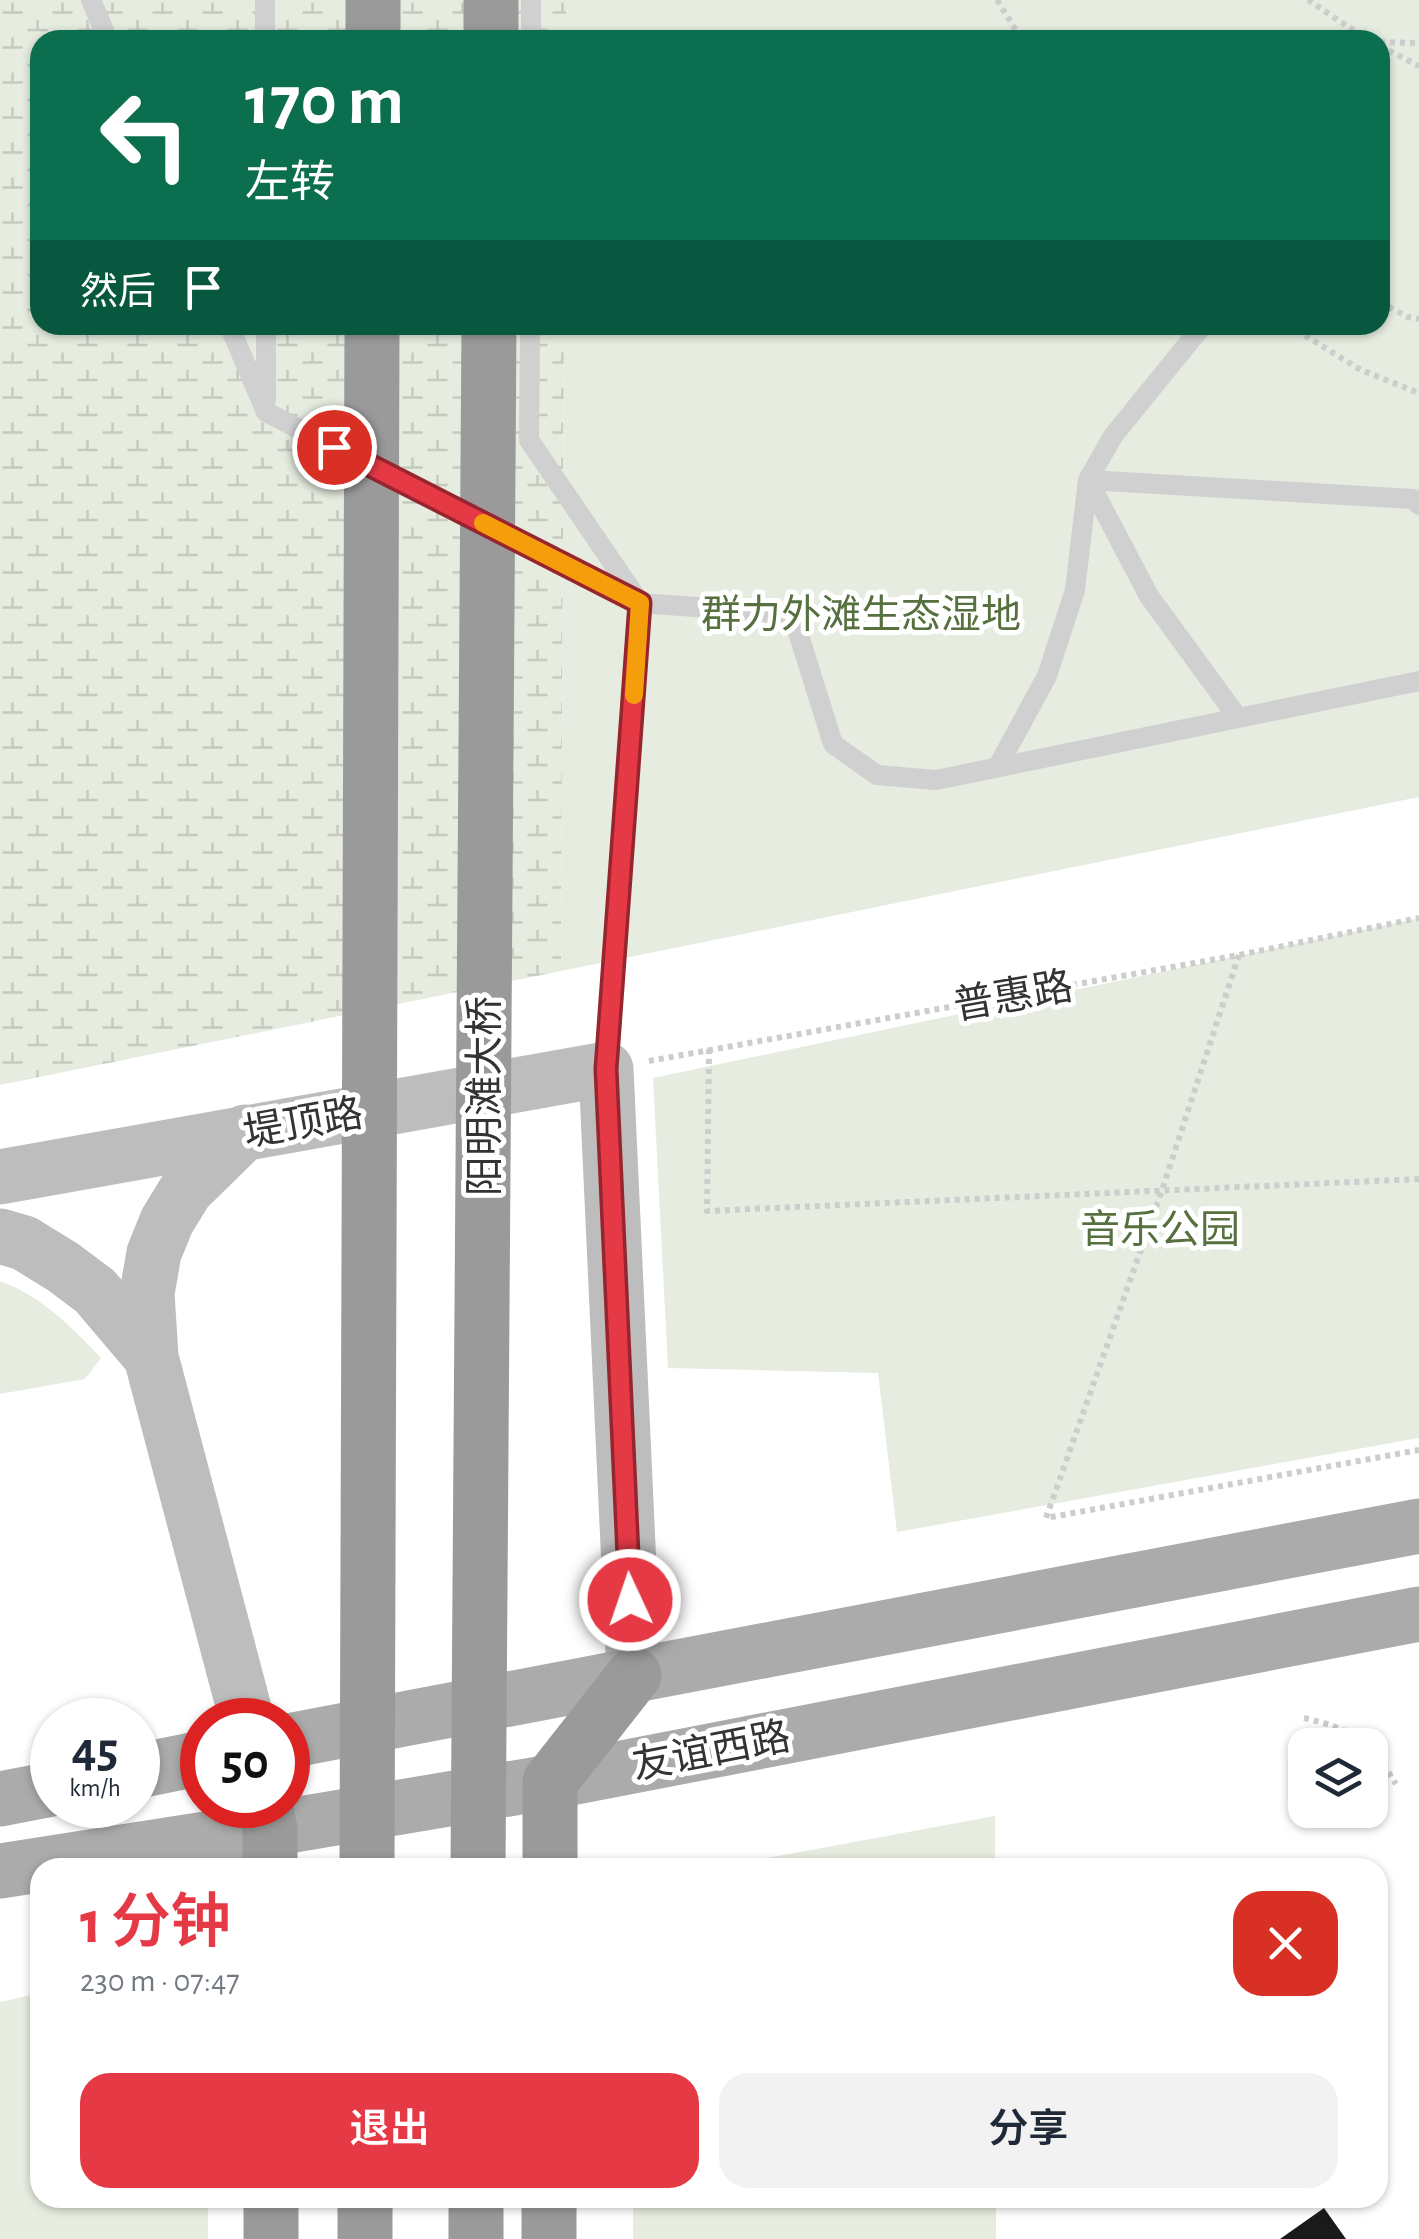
<!DOCTYPE html>
<html lang="zh">
<head>
<meta charset="utf-8">
<style>
	body { margin:0; font-family:"Alegreya Sans","Noto Sans SC",sans-serif; background:#f2f2f3; color:#1f2937; height:100vh; display:flex; flex-direction:column; font-size:38px; white-space:nowrap }
	* { box-sizing:border-box; margin:0 }
	p { font-size:32px; color:#747a83 }
	.icon { flex:none; width:55px; height:55px; fill:none; stroke:currentColor; stroke-width:2; stroke-linecap:round; stroke-linejoin:round }
	.map { position:relative; flex:1; overflow:hidden }
	.drawer { position:absolute; left:30px; top:1858px; width:1358px; height:350px; display:flex; flex-direction:column; background:#fff; border-radius:30px; box-shadow:0 2px 8px #0004 }
	.drawer>* { flex:none }
	.guide { position:absolute; left:30px; top:30px; width:1360px; height:305px; border-radius:30px; box-shadow:0 2px 8px #0004; background:#0b6e4f; color:#fff; overflow:hidden }
	.tools { position:absolute; left:1288px; top:1728px; display:grid; gap:20px }
	.tools a { display:grid; place-items:center; width:100px; height:100px; border-radius:20px; background:#fff; box-shadow:0 2px 8px #0004; font-size:50px }
	.speed { position:absolute; left:30px; top:1698px; display:flex; gap:20px; font-size:50px; font-weight:700; text-align:center }
	.speed>* { display:grid; place-content:center; width:130px; height:130px; border-radius:50%; background:#fff; box-shadow:0 2px 8px #0004; line-height:1 }
	.speed small { font-size:25px; font-weight:400 }
	.speed .limit { border:15px solid #d22; background:#fff; color:#111 }
	.pin { position:absolute; display:grid; place-items:center; width:85px; height:85px; color:#fff; margin:-42px; border:5px solid #fff; border-radius:50%; box-shadow:0 2px 10px #0007 }
	.me { position:absolute; width:110px; margin:-55px; rotate:357deg; stroke-linejoin:round; filter:drop-shadow(0 0 8px #0008) }
	.turn { display:flex; align-items:center; gap:35px; height:210px; padding:0 50px; font-size:45px }
	.turn .icon { width:130px; height:130px; stroke-width:2.5 }
	.turn b { display:block; font-size:70px; line-height:85px }
	.then { display:flex; align-items:center; height:95px; padding:0 50px; background:#0003; gap:20px; font-size:38px }
	.round { display:grid; place-items:center; flex:none; width:105px; height:105px; border-radius:30px; background:#f2f2f3 }
	.head { display:flex; align-items:center; justify-content:space-between; height:170px; padding:0 50px }
	h1 { font-size:60px; font-weight:600; line-height:75px; color:#e63946 }
	.button { display:flex; gap:20px; margin-top:auto; padding:20px 50px }
	.button a { flex:1; height:115px; border-radius:30px; background:#e63946; color:#fff; font-size:40px; font-weight:600; line-height:115px; text-align:center }
	.button a+a { background:#f2f2f3; color:#1f2937 }
	.map>svg:first-child { display:block }
</style>
</head>
<body>
<div class="map">
<svg width="1419" height="2239" viewBox="0 0 1419 2239">
	<defs>
		<pattern id="wetland-marsh" width="20" height="14" patternUnits="userSpaceOnUse" patternTransform="scale(2.5)"><rect width="20" height="14" fill="#e6ecdf"/><path d="M1 5h8M5 5V1M11 12h8M15 12V8" fill="none" stroke="#c6cbc0"/></pattern>
	</defs>
	<rect width="100%" height="100%" fill="#fff"/>
	<path fill="url(#wetland-marsh)" d="M0,0h566v40h-526v285h524l-3,646 -561,114z"/>
	<path fill="#e6ecdf" d="M566,0h853v797l-858,174 3,-646h816v-285h-814z
		M1419,918v520l-522,94 -19,-159 -210,-5 -15,-290z
		M0,1281c41,15 72,46 101,77l-16,21 -85,15z
		M995,1816v51h-247l14,-8z
		M40,1993v205h168v41h-208v-237z
		M633,2198h363v41h-363z"/>
	<path fill="#1a1a1a" d="M1324,2208l22,31h-66z"/>
	<g fill="none" stroke-linecap="round" stroke-linejoin="round">
		<path stroke="#cdcdcd" stroke-width="6" stroke-dasharray="5 5" stroke-linecap="butt" d="M997,0l25,40
			M1308,0l60,40
			M1380,42l39,1
			M1380,46l39,20
			M1380,302l28,15 11,2
			M1288,325l73,45 58,23
			M1239,955l-77,235 -116,328 373,-68
			M709,1049l-2,162 712,-32
			M649,1061l590,-106 180,-37
			M1304,1718c22,5 44,11 61,27
			M1370,1749l11,11 15,24"/>
		<path stroke="#d0d0d0" stroke-width="20" d="M91,0l17,40
			M265,0v40
			M531,40v-40
			M229,325l37,87 374,191 -34,466
			M266,325v75
			M530,325l-1,115 111,163 126,9 31,17 36,115 44,31 59,5 483,-99
			M1088,480l325,19 6,6
			M1088,480l61,116 89,122
			M997,768l50,-92 28,-86 13,-110 25,-44 90,-111"/>
		<path stroke="#bdbdbd" stroke-width="55" d="M0,1177l606,-108 28,606
			M0,1236l24,7 39,24 32,24 56,66 96,363
			M151,1357l-4,-64 7,-40 13,-32 19,-31 59,-58"/>
		<path stroke="#ababab" stroke-width="55" d="M288,1741l1131,-215
			M138,1771l64,-13
			M0,1799l52,-10
			M0,1871l270,-42 280,-47 869,-168"/>
		<path stroke="#9a9a9a" stroke-width="55" d="M373,40v-40
			M491,40v-40
			M265,1805l5,24v39
			M367,1868l5,-1543
			M478,1868l11,-1543
			M550,1868v-86l84,-107
			M271,2198v41
			M365,2239v-41
			M476,2239v-41
			M549,2239v-41"/>
	</g>
	<g fill="none" stroke-linecap="round" stroke-linejoin="round">
		<defs>
			<path id="route" d="M334,447l306,156 -34,466 24,531"/>
		</defs>
		<use href="#route" stroke="#96252e" stroke-width="25"/>
		<use href="#route" stroke="#e63946" stroke-width="18"/>
		<path stroke="#f59e0b" stroke-width="18" d="M483,523l157,80 -6,92"/>
	</g>
	<g text-anchor="middle" stroke-width="10" stroke-linejoin="round" paint-order="stroke">
		<g font-size="40" fill="#56703f" stroke="#fff">
			<text x="861" y="628">群力外滩生态湿地</text>
			<text x="1160" y="1243">音乐公园</text>
		</g>
		<g font-size="40" fill="#333" stroke="#fff">
			<text transform="translate(1013 995) rotate(-10)" y="14">普惠路</text>
			<text transform="translate(484 1096) rotate(-90)" y="14">阳明滩大桥</text>
			<text transform="translate(303 1122) rotate(-10)" y="14">堤顶路</text>
			<text transform="translate(711 1750) rotate(-11)" y="14">友谊西路</text>
		</g>
	</g>
</svg>
<div class="tools">
<a><svg class="icon" aria-label="layers" viewBox="0 0 24 24"><path d="M12 4l9 5-9 5-9-5zM3 14l9 5 9-5"/></svg></a>
</div>
<div class="speed"><div>45<small>km/h</small></div><div class="limit">50</div></div>
<div class="pin" style="left:334px;top:447px;background:#d93025"><svg class="icon" aria-label="arrive" viewBox="0 0 24 24"><path d="M6 21V4h12l-3 4 3 4H6"/></svg></div>
<svg class="me" style="left:630px;top:1600px" viewBox="-20 -20 40 40"><circle r="17" fill="#e63946" stroke="#fff" stroke-width="3"/><path d="M0-11L8 9 0 5-8 9z" fill="#fff"/></svg>
<div class="guide">
<div class="turn"><svg class="icon" aria-label="left" viewBox="0 0 24 24"><path d="M17 20v-9H6M10 6l-5 5 5 5"/></svg><div><b>170 m</b>左转</div></div>
<div class="then">然后<svg class="icon" aria-label="arrive" viewBox="0 0 24 24"><path d="M6 21V4h12l-3 4 3 4H6"/></svg></div>
</div>
<section class="drawer">
<div class="head"><div><h1>1 分钟</h1><p>230 m · 07:47</p></div><a class="round" style="background:#d93025;color:#fff"><svg class="icon" aria-label="close" viewBox="0 0 24 24"><path d="M6 6l12 12M18 6L6 18"/></svg></a></div>
<div class="button"><a>退出</a><a>分享</a></div>
</section>
</div>
</body>
</html>
